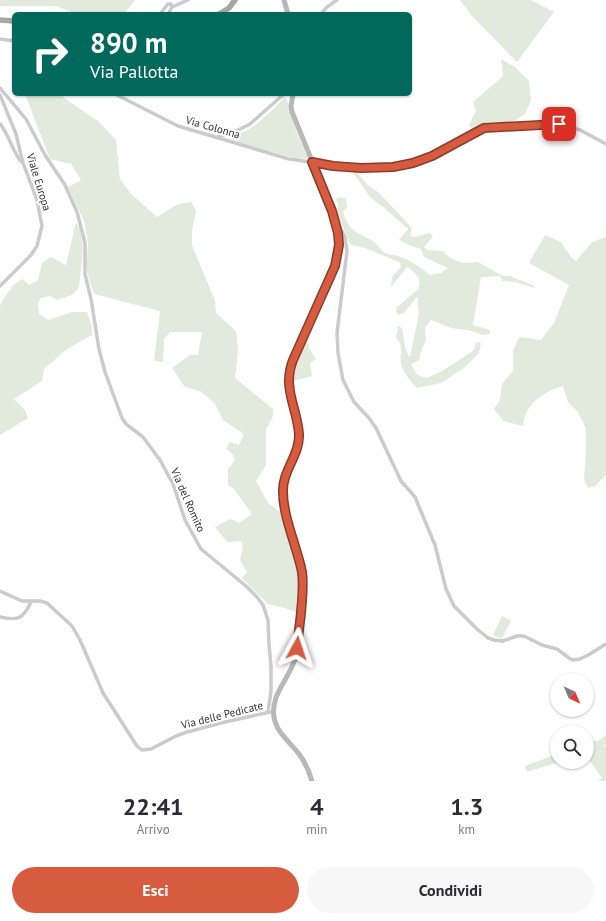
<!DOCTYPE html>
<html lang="it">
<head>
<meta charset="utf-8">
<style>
	body { margin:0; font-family:"PT Sans",sans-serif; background:#f7f7f7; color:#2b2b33; height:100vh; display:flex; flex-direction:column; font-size:15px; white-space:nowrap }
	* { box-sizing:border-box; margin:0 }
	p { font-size:13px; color:#7c7c81 }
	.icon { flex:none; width:22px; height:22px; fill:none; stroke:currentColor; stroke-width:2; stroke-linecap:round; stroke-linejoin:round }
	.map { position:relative; height:781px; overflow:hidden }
	.sheet { display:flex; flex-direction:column; background:#fff; flex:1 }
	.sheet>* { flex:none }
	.hud { position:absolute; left:12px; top:12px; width:400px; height:84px; border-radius:6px; box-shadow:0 1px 3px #0004; background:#00695c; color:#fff; overflow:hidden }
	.needle { width:26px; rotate:136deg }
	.buttons { position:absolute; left:550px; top:673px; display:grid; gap:8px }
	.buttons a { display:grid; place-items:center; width:44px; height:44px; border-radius:50%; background:#fff; box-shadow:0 1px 3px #0004; font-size:20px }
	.pin { position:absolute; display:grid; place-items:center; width:34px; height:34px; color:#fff; margin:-17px; border-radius:8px; box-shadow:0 2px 6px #0006 }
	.me { position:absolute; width:44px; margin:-22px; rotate:5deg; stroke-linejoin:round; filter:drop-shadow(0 0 3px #0008) }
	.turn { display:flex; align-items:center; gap:14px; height:84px; padding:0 12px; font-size:18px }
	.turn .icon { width:52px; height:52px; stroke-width:2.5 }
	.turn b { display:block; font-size:28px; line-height:34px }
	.eta { display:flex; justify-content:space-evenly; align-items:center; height:68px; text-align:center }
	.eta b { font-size:24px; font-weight:700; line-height:28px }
	.cta { display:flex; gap:8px; margin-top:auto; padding:8px 12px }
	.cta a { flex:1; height:46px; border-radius:24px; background:#d65b3f; color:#fff; font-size:16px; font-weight:700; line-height:46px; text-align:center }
	.cta a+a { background:#f7f7f7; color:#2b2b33 }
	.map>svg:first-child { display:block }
</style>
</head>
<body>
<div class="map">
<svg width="606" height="781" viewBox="0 0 606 781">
	<rect width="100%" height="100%" fill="#fff"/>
	<path fill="#e1eadd" d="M0,0h135l-11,14h-47l-21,-8h-56z
		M460,0h71l23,12 -37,50 -45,-46z
		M501,59l14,8 14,14 2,19 -6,14 -12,8 -29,2 -12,6 -3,-5 7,-14 -3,-9 30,-26z
		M25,94h36l3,4 34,23 18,19 4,39 11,15 26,23 21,-13 13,-2 5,9 -4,19v15l23,56 1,12 20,18 2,19 -3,28 38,31v7l-7,14v35l-10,16 12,22 15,11 13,46 5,23 -4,30 -12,-5 -17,-4 -26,-26 5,-6 -7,-12 3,-14 -2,-5 -14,1 -12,-15 15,-8 9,4 13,-9 -18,-25 -6,-4v-16l7,-9 -2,-5 -7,-7 4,-6 9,3 5,-11 -21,-14 -8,-16 -15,-13 -15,-4 -13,-19 18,-13h8l4,-23h-32l-6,7 -1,23 -9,-1 6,-50 -66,-17 -6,-18 -2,-10 2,-23 -4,-22 -16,-34 13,-7 -10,-16 -21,-5z
		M285,97c4,6 4,12 6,18 4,15 11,29 17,43l-10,1 -61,-17 2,-8c19,-8 32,-23 46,-37z
		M352,171l4,1 12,13 11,8 33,35 -2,7 4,2 16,-4 3,4 -9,10 4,3 15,1 7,7 13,5 15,-1 25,14h7l25,10 -1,2 -19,-6 -13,-1 -2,-5 -19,1 -8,48 17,5v4l-7,1 -11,-4 -21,-3 -20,-8 -6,7 1,13 -5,11 -2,9 -8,4 6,11 10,3 17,-8 30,-20 2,-8 5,1 -2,10 -15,15 -23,15 -24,5c-6,-7 -15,-16 -16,-25 -2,-11 4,-15 -5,-25l2,-12 4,2c2,9 2,23 8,29l9,-44 -1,-8v-8l-2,1 -12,15 -7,2 -1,-7 21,-18c7,-9 -2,-18 -10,-23l-16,20 1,-10 9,-10 -1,-5c-17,-5 -31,-15 -49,-17l-14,-30 1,-12 -3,-4 6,-2 5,2 1,8 -4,5c6,20 14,20 30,29 5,3 7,10 13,12 4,2 8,2 12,3 12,4 22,11 32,19l11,-2 7,-5 -24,-11 -3,-8 -12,-4 -10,-5 9,-11 -25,-22 -13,-10z
		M76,222c11,19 5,45 3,66l-7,7 -15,5 -7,-4 -9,2 -3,5 1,11 10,6 23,-8h15l5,14v9l-25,14 -23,20 -2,12 -28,18 11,11 3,8 -28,17v-130l13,-20 9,-6 7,6 9,-5 4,-17 9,-6 15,8z
		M545,235l16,7 10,15 5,4 16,-19 14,-5v238l-11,11 -7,2 -4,-9 2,-30v-20l-8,-17 -10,-10 -5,-16c-15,4 -30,13 -37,27 -2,4 -2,9 -3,13l-20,-5 -9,-12 6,-9 2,-16 11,-13v-20l6,-14 22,3 13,-17 15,-38 -40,-22z
		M305,341l4,4v4l7,10 -6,4 2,13 -18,5 1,7 -4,1c0,-18 6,-32 14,-48z
		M502,616l9,5 -9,18 -9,-4z
		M606,735v9l-2,2 2,1v34h-9l5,-3 -15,-21v-15l4,-1h7z
		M557,754v8h2l-32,10 -2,-6z"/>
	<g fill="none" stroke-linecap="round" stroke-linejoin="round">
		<path stroke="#cbcbcb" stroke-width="3.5" d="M160,14l8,-10h3l1,3
			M168,14l4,-7 16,-7
			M321,14l6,-7 10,-7
			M0,39l14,2
			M0,88l26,31 19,36 20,30 12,27 8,31v31l6,25 8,50 6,23 17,46 4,6 17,13 17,23 13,24 12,36 16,29 45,37 11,11 6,8 5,15 1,24 2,23v24l-3,21
			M115,94l63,32 111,33 51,7 35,2 18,-1 20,-4 27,-10 39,-23 14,-3 66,-3 21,6 26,14
			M0,95l16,39 7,29 14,37 5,26 -5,20 -6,9 -31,31
			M0,124c9,10 14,33 23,39
			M218,137l18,-6 14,-7 34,-30
			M338,224l7,13 2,14 -10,82 1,20 5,27 11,22 15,16 7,10 25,53 14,16 20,48 11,44 8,17 23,23 11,9 6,2 9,1 14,-5h7l18,9 15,4 12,9 4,2 7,-1 10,-5 16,-10
			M0,591l22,10h18l7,2 25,23 8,14 23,53 34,53 5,4 9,-1 25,-13 11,-4 38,-10 45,-10
			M0,617c18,4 23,2 31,-15"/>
		<path stroke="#b8b8b8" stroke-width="5" d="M284,0l4,14
			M293,94l-2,12 1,6 38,93 7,20 2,18 -4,23 -41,91c-9,22 -3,40 2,62 1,8 3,16 2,24 -3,19 -17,34 -15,55 4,32 22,62 19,94 -1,20 -1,45 -6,64 -5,21 -26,38 -22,61 2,15 16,25 25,37 6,8 10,17 13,27"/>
		<path stroke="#a6a6a6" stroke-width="5.5" d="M219,14l10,-6 6,-8
			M0,20l14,1"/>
	</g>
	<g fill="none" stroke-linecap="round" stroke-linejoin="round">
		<defs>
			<path id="route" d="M297,648c2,-22 8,-54 5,-76 -5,-25 -19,-55 -19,-80 -1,-21 17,-37 16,-58 -2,-27 -17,-46 -6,-74l42,-94 4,-21 -1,-12 -6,-22 -20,-49 21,4 28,2 32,-1 20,-4 19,-7 52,-28 75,-4"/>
		</defs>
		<use href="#route" stroke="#8b3b29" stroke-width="10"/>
		<use href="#route" stroke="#d65b3f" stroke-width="7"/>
	</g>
	<g text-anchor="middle" stroke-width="4" stroke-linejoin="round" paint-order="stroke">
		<g font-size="11" fill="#2e2e2e" stroke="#fff">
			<text transform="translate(213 127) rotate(16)" y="4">Via Colonna</text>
			<text transform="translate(39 182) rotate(73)" y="4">Viale Europa</text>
			<text transform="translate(188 500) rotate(66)" y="4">Via del Romito</text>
			<text transform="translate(222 715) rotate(-14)" y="4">Via delle Pedicate</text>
		</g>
	</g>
</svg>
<div class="buttons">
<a><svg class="needle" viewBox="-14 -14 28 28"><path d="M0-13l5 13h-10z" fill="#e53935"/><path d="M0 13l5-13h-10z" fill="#7c7c81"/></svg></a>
<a><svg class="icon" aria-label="search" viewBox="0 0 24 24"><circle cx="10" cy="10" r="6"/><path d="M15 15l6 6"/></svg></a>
</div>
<div class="pin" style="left:559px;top:124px;background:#d93025"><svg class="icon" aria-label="arrive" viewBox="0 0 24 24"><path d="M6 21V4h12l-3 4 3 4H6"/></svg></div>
<svg class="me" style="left:297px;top:648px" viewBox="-20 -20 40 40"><path d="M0-17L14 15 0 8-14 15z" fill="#d65b3f" stroke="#fff" stroke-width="4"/></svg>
<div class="hud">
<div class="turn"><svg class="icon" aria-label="right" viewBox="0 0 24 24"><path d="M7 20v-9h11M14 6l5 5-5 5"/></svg><div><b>890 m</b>Via Pallotta</div></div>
</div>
</div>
<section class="sheet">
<div class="eta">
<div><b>22:41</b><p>Arrivo</p></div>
<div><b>4</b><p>min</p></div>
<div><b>1.3</b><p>km</p></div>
</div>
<div class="cta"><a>Esci</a><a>Condividi</a></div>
</section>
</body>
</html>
